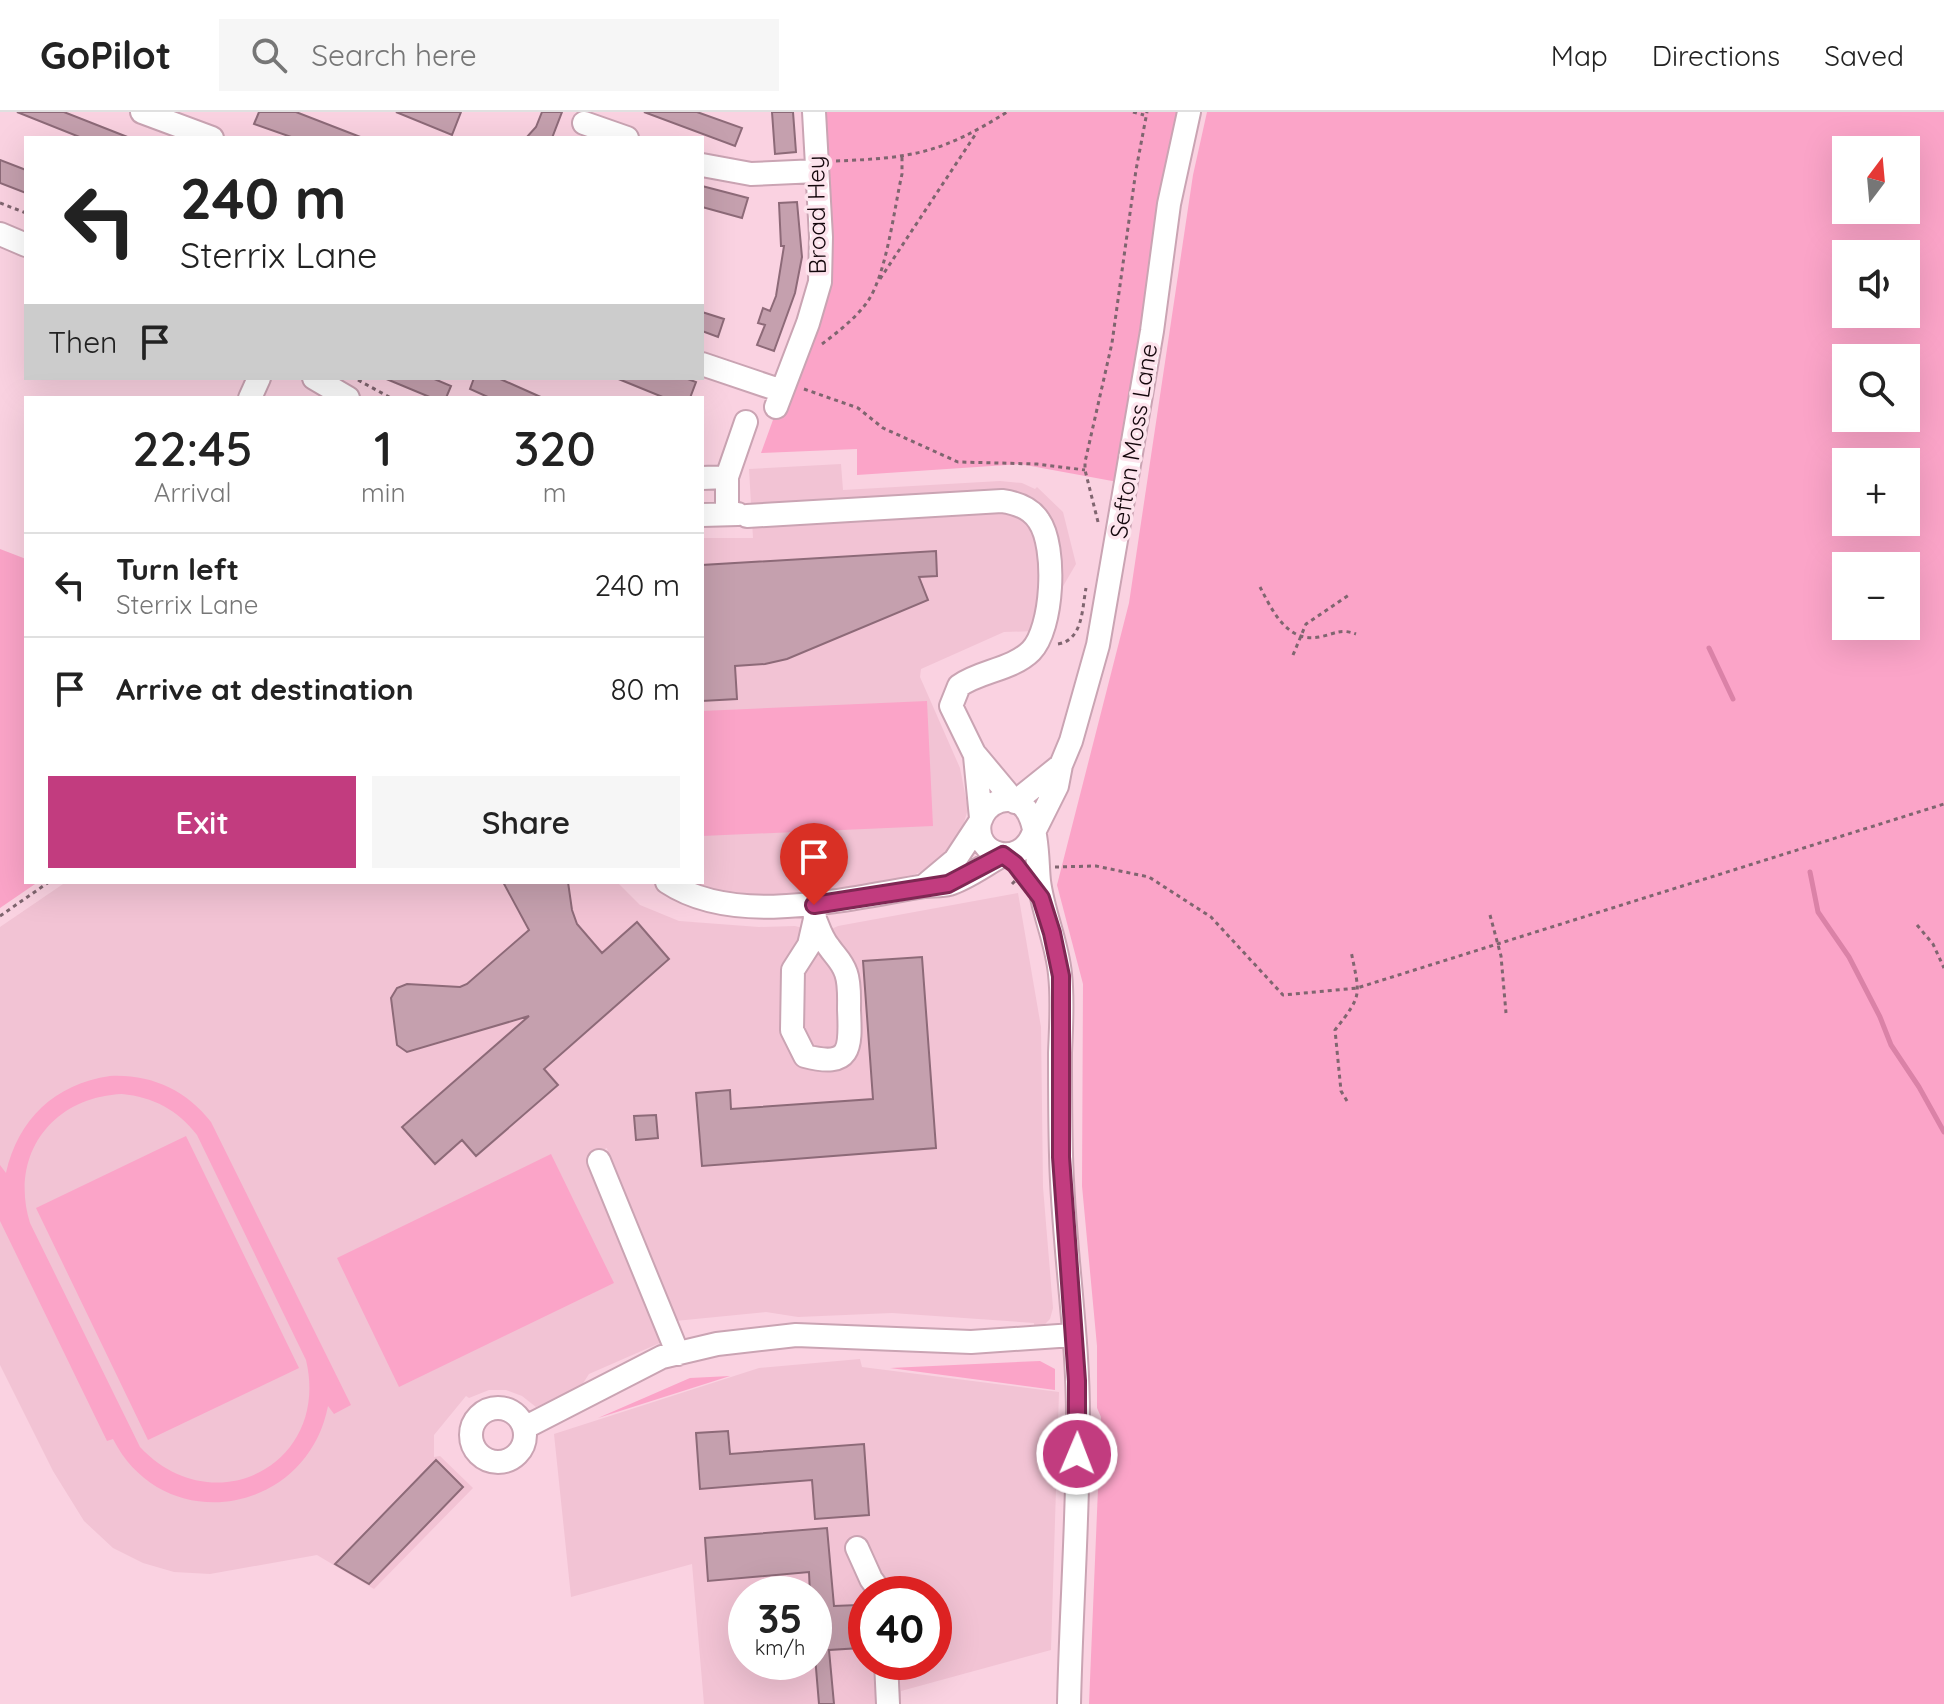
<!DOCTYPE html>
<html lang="en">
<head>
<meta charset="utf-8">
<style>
	body { margin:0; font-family:Quicksand,sans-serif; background:#f6f6f6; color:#222; height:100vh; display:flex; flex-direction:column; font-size:30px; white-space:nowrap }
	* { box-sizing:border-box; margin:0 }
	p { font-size:26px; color:#767676 }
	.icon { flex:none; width:44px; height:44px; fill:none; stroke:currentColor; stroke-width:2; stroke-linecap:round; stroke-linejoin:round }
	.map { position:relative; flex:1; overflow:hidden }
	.sheet { position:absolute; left:24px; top:284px; width:680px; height:488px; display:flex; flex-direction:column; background:#fff; border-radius:0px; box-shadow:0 8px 32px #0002 }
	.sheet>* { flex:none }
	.banner { position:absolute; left:24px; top:24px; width:680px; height:244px; border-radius:0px; box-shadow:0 8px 32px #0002; background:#fff; color:#222; overflow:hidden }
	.needle { width:52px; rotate:16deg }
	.tools { position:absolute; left:1832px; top:24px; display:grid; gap:16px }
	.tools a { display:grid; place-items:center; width:88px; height:88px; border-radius:0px; background:#fff; box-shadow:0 8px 32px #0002; font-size:40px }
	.speed { position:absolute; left:728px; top:1464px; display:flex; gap:16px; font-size:40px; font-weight:700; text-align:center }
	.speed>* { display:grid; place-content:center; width:104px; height:104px; border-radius:50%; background:#fff; box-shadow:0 8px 32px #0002; line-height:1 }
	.speed small { font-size:20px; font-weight:400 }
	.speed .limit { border:12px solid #d22; background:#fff; color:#111 }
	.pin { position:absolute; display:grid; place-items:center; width:68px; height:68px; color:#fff; margin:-82px -34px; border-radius:50% 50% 50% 0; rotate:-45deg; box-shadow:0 0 8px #0007 }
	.pin .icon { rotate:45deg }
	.me { position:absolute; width:88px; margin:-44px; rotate:1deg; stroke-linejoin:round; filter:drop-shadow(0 0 6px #0008) }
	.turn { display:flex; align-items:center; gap:28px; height:168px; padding:0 24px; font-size:36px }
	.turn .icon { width:104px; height:104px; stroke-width:2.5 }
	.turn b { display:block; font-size:56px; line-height:68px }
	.then { display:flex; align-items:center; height:76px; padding:0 24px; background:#0003; gap:16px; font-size:30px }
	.eta { display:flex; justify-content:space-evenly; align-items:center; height:136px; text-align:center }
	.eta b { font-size:48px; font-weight:600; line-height:56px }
	.button { display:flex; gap:16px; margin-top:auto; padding:16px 24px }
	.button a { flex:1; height:92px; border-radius:0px; background:#c23c7f; color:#fff; font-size:32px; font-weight:600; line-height:92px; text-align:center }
	.button a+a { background:#f6f6f6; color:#222 }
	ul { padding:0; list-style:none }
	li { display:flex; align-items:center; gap:24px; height:104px; padding:0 24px; border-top:2px solid #e0e0e0 }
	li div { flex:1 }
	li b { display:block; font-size:30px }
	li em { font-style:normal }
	header { display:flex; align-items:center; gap:48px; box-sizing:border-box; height:112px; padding:0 40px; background:#fff; border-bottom:2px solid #e0e0e0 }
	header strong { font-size:38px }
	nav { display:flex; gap:44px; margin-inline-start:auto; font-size:28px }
	.search { width:560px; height:72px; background:#f6f6f6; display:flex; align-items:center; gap:20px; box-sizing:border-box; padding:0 28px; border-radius:0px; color:#767676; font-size:30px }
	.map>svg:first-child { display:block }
</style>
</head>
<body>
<header>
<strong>GoPilot</strong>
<div class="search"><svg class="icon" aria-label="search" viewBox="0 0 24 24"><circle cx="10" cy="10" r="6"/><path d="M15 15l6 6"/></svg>Search here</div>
<nav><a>Map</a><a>Directions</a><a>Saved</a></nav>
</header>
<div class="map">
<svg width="1944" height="1592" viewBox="0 0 1944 1592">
	<rect width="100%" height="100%" fill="#fad2e1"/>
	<path fill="#f2c3d4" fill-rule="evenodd" d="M841,352l2,26 157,-9 22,2 13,6 2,-2 26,25 13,52 -39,67 -33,1 -83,37 -1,8 40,91 8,41 -9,30 -27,28 -31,13 -68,14 -89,4 -80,-16h38v-344h51l-4,-69z
		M66,770h551l23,23 39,16 80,6 36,-1 28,7 15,-7 180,-33 23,134 2,160 10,121 -3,11 -6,6 -10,4v-6l-142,-10 -94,4 -32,-5 -91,9 -65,-157 -3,-16 -20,9 74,178 1,7 -73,32 -9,14 -44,19 -14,-11 -16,-6h-17l-20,8 -3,-2 -32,39v22l6,-1 33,32 -99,101 -57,-34 -107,19 -36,-2 -31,-9 -30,-15 -29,-27 -31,-50 -53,-106v-438z
		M860,1247l2,8 197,25 -8,258 -150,41v13h-197l-12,-140 -121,33 -17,-163 205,-66zM746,1482h68v68h-68zM866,1482h68v68h-68z"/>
	<path fill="#fba4c8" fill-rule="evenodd" d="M814,0h383l-15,61 -48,312 -114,-21 -163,11v-26l-96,4 47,-130z
		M1207,0h737v1592h-855l12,-287 -4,-9v-62l-15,-160 1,-202 -26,-99 72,-282 64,-428zM1846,38h60v60h-60zM1846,142h60v60h-60zM1846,246h60v60h-60zM1846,350h60v60h-60zM1846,454h60v60h-60z
		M0,437l26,10v323h12l-38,26z
		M927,589l6,125 -231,10v-125z
		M110,964c41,-2 76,14 101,46l140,283 -17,9 -6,-8c-21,109 -164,133 -215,33l-6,2 -107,-220v-56l6,8c12,-54 49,-89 104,-97zM122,982c31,3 56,16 75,41l109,225c25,105 -93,165 -166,87l-110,-224c-21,-68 22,-126 92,-129z
		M186,1024l113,232 -151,72 -112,-232z
		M551,1042l63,129 -215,104 -62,-129z
		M1040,1249l15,8v21l-165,-22z
		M730,1264l-132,42 92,-40z"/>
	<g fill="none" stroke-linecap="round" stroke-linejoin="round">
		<path stroke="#da82a7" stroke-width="5" d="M1709,536l24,51
			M1810,760l8,40 31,45 31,60 11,28 28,42 25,45"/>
	</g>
	<path fill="#c5a0ae" stroke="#8d6a78" stroke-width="2" d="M17,0h47l66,26h-48z
		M259,0h37l67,26h-69l-40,-14z
		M396,0h65l-9,23z
		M542,0h20l-10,26h-26l10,-11z
		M644,0h53l45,16 -7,18z
		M772,0h21l3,40 -21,2z
		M0,48l26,10v23l-26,-10z
		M702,74l46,12 -6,20 -40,-11z
		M797,90l5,55 -7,36 -21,58 -17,-6 8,-20 -7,-2 5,-15 7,3 6,-15 8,-50h-3l-2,-43z
		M702,200l22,7 -6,18 -16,-6z
		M384,266h48l19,8 -5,12h-14z
		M474,266h24l45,20h-53l-20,-9z
		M616,266h69l11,4 -6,16h-25z
		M936,439l1,25 -18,1 9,23 -141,59 -22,5 -30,2 2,33 -35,2v-136z
		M503,770h65l4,28 5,14 25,29 35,-31 32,37 -125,110 14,16 -82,71 -14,-16 -27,24 -33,-37 127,-111 -122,36 -10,-7 -6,-47 6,-10 10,-4 53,3 7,-3 62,-54z
		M922,845l14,191 -234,18 -6,-73 34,-3 1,19 142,-10 -10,-138z
		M656,1003l2,23 -22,2 -2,-24z
		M728,1319l2,23 134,-10 5,71 -54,4 -3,-39 -112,9 -4,-56z
		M436,1348l27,27 -94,97 -34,-20z
		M827,1416l7,78 24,-1 3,43 -32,2 5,54h-15l-5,-60v-50h-4l-1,-22 -101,9 -3,-43z"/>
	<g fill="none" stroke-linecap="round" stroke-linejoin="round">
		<defs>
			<path id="minor" d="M142,0l70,26
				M584,11l43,15
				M702,53l49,9 66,-3
				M0,122l26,11
				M702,252l80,27
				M314,266l34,20
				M250,286l9,-20
				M776,295l32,-84 12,-41 1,-45 -7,-125
				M727,365l19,-55
				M702,366l25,-1v36
				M702,403l36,-1
				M747,404l255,-15c15,2 29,7 37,20 18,26 14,108 -8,130 -19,19 -52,20 -72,35l-8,20 23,47 40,48
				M975,644l6,62
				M1015,690l46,-37
				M1034,720l23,-46 4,-21 10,-24 27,-96 54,-314 17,-127 20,-92
				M1033,722c-13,34 -60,22 -53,-12 3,-10 11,-18 20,-21 41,-10 36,55 39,80 4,32 18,61 21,93 3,26 1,53 0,79 0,34 0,68 1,102 2,91 18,181 17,271 0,93 -7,186 -9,278
				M667,770c69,46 182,16 258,4 8,-1 17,0 24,-2 19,-6 37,-20 54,-29
				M924,774l31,-26 25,-38
				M814,793l1,14 -6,26 -16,25 -1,60 13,26c46,12 46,-7 44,-46 0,-12 1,-26 -3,-37 -4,-12 -11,-17 -17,-26 -7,-8 -10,-18 -14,-28
				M599,1049l79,193
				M471 1323a27 27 0 1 1 54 0a27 27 0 1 1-54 0Z
				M524,1316l138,-71 55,-13 79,-9 175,7 102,-7
				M857,1436l14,31 11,15
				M886,1550l2,42"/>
		</defs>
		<use href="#minor" stroke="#caa4b3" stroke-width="26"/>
		<path stroke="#7f656f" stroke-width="3" stroke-dasharray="4 4" stroke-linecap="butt" d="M1133,0l11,3
			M836,49c77,-3 106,-8 171,-49
			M0,91l26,10
			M880,167l97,-147
			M822,232c16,-12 34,-26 46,-43 19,-29 26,-92 34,-127v-17
			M358,268l33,18
			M804,277l54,19 25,20 75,34 79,2 48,6
			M1098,410l-13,-52v-8l27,-119 24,-173 11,-58
			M1260,475c12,23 27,56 59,50 17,-3 20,-9 37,-3
			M1058,532c25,-4 24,-35 28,-56
			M1293,543l13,-31 43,-29
			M1055,755l41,-1 53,11 62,40 72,78 74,-7 587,-184
			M1012,772l7,-7
			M1490,803l11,41 5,57
			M0,804l49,-34
			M1917,813l16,19 11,24
			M1347,989l-6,-10 -6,-61c28,-36 25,-34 16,-79"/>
		<use href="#minor" stroke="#fff" stroke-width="22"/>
	</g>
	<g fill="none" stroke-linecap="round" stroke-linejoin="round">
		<defs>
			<path id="route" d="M814,793l134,-21 55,-29 12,9 26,34 11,35 9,43v181l16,224v73"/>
		</defs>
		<use href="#route" stroke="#7e2753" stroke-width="20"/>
		<use href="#route" stroke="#c23c7f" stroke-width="14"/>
	</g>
	<g text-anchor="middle" stroke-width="7" stroke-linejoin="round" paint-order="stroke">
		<g font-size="24" fill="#14070c" stroke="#fde4ed">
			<text transform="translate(817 103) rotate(-91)" y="8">Broad Hey</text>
			<text transform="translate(1134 329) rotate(-81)" y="8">Sefton Moss Lane</text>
		</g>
	</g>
</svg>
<div class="tools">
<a><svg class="needle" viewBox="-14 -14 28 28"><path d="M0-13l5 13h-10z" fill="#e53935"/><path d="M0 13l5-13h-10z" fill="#767676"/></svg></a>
<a><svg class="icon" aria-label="sound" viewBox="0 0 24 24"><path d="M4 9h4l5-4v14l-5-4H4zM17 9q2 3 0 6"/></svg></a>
<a><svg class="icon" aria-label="search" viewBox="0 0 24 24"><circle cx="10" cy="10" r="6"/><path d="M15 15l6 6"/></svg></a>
<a>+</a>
<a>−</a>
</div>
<div class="speed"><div>35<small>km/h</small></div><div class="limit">40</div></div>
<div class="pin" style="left:814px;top:793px;background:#d93025"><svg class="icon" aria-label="arrive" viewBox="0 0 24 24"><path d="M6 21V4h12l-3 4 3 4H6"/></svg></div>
<svg class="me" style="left:1077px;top:1342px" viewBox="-20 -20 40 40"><circle r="17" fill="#c23c7f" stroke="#fff" stroke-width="3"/><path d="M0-11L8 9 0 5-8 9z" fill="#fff"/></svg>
<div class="banner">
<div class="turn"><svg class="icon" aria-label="left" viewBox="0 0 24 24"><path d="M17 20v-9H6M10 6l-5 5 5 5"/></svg><div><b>240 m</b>Sterrix Lane</div></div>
<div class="then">Then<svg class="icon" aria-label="arrive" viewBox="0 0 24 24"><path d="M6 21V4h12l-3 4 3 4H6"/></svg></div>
</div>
<section class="sheet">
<div class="eta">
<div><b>22:45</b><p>Arrival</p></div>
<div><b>1</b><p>min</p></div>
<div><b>320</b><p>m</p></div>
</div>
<ul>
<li><svg class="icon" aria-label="left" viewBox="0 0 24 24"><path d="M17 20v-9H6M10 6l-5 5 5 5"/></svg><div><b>Turn left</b><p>Sterrix Lane</p></div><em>240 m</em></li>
<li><svg class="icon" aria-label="arrive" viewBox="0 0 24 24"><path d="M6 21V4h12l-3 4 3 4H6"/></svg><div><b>Arrive at destination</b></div><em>80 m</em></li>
</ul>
<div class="button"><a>Exit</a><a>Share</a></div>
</section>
</div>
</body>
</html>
